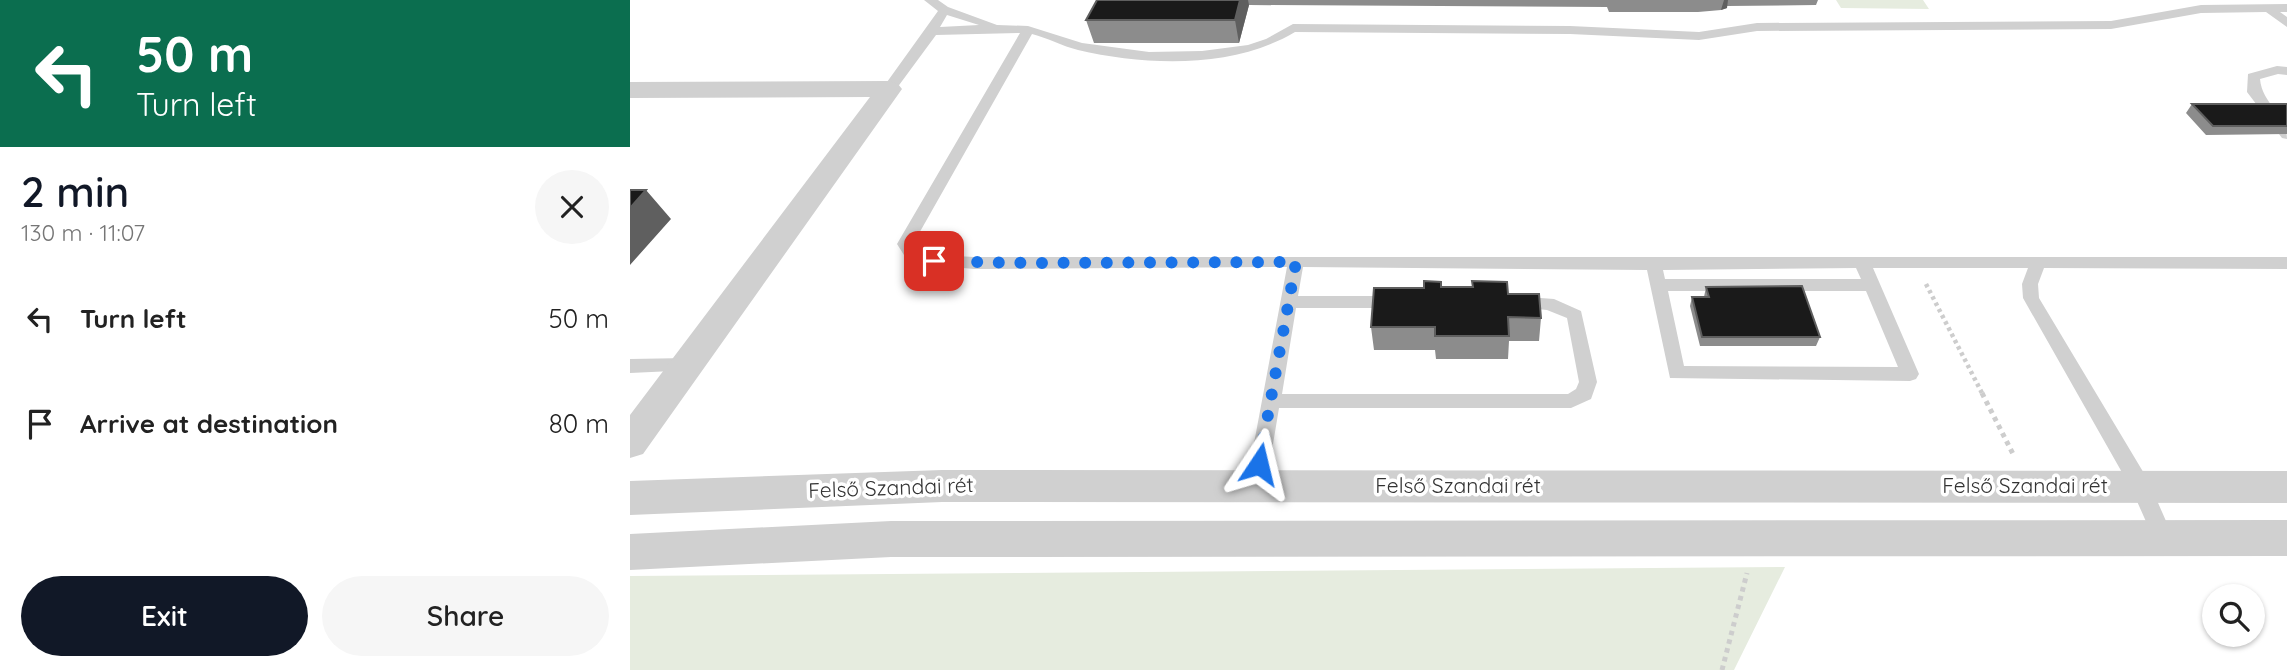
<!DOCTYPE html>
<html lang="en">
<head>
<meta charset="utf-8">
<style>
	body { margin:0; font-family:Quicksand,sans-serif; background:#f6f6f6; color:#222; height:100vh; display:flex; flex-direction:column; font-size:26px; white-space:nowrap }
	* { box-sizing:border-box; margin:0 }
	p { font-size:23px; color:#767676 }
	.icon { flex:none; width:38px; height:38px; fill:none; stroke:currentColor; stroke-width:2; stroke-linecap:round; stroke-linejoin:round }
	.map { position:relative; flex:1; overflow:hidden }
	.drawer { display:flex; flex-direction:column; background:#fff; width:630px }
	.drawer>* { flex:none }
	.hud { background:#0b6e4f; color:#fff; overflow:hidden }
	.tools { position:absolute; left:1572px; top:584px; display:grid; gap:14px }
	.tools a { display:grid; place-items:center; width:63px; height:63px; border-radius:50%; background:#fff; box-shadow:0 2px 5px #0004; font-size:35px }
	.pin { position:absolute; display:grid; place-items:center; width:60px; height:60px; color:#fff; margin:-30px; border-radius:14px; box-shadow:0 4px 10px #0006 }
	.me { position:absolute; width:77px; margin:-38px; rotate:10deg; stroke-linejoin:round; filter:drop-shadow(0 0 5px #0008) }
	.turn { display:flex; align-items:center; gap:24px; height:147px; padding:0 21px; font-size:32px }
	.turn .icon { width:91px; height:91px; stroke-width:2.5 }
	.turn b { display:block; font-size:49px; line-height:60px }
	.round { display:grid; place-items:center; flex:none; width:74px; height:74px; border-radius:37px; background:#f6f6f6 }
	.head { display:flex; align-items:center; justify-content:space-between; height:119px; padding:0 21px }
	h1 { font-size:42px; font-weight:600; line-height:52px; color:#111827 }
	.primary-button { display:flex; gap:14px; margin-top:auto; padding:14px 21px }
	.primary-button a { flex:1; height:80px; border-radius:42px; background:#111827; color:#fff; font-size:28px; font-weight:600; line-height:80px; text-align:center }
	.primary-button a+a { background:#f6f6f6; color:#222 }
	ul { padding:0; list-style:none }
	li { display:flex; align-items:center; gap:21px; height:105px; padding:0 21px }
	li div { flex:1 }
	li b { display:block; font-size:26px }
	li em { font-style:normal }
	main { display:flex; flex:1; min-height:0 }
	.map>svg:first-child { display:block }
</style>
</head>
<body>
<main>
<section class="drawer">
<div class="hud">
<div class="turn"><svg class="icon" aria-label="left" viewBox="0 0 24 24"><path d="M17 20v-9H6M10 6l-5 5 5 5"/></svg><div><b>50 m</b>Turn left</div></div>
</div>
<div class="head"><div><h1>2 min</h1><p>130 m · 11:07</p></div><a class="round"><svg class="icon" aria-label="close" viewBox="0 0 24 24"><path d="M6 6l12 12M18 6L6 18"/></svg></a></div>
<ul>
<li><svg class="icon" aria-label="left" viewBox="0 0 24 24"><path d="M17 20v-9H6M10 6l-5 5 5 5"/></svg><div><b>Turn left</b></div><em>50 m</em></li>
<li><svg class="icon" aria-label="arrive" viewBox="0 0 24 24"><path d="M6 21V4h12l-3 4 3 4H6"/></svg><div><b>Arrive at destination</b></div><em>80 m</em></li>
</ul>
<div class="primary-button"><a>Exit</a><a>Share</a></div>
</section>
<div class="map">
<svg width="1657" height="670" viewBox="0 0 1657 670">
	<rect width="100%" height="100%" fill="#fff"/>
	<path fill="#e6ecdf" d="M1206,0h87l6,9 -88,-1z
		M1155,567l-51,103h-1104v-94z"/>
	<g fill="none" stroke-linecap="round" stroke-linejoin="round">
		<path stroke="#cdcdcd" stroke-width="4.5" stroke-dasharray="3.5 3.5" stroke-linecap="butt" d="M1296,284l57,111"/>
		<path stroke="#cdcdcd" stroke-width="5" stroke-dasharray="4.5 4.5" stroke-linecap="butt" d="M1352,393l31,61
			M1092,670l25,-97"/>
		<path fill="#d0d0d0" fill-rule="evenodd" d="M294,0h14l10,7 49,18 31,1 54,17 67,9 53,-1 46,-6 18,-6 27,-15 277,2 129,6 58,-9 354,-2 90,-16 86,-1v8h-7l7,5v10l-21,-15 -65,1 -90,16 -354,2 -58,9 -129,-6 -275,-2c-62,37 -148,34 -217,18 -16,-4 -30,-12 -46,-16l-119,210 7,10 54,3h1313v12l-243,-1 -6,16 1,14 109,182 25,57 -3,7 -7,2 -7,-2 -24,-54 -109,-192 -1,-14 6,-16h-155l46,106 -3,5 -6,2 -240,-3 -23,-108 -344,-3 -5,29h99l8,6 -8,6h-101l-14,86h286l8,-5 3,-7 -12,-64 -20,-8 -37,-4 -2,-4 2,-4 6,-2 38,3 27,12 16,71 -6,17 -20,9h-292l-13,78 -3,6 -7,3 -7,-3 -3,-6 41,-219 -313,2 -65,-6 -12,-19 123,-211 -84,2 -42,57h-10l-2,-3 56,-78zM317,15l32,10 -39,2zM1226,268l5,11h-196l-2,-9zM1038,291h198l32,76 -214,-1z
			M1647,66l10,1v8l-9,-1 -18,5c2,25 27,35 27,60l-5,-1 -35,-46 1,-18z
			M58,358l6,2 3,5 -3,5 -64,3v-14z"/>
		<path fill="#d0d0d0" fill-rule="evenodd" d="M259,81l9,3 4,5 -259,365 -13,4v-43l240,-318 -240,1v-16z
			M312,470l1345,1v32l-1345,-1 -312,13v-34z
			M1657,520v36l-1396,1 -261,13v-36l261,-13z"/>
	</g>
	<path fill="#8c8c8c" d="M467,0h721l-2,5 -89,1v2l-6,2 -23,2h-89l-2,-5 -358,-2 -10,38h-145l-8,-23z
		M1562,104h95v30l-81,1 -20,-22z
		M811,287l67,7 33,24 -2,23h-30l-1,18h-72l-1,-9h-61l-3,-23 53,-39z
		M1076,287l114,50 -4,9h-116l-10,-40 2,-9h12z"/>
	<path fill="#5f5f5f" d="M610,0h8l1,5 -10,38 -4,-23z
		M1094,0h4l-1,8 -6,2z
		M16,190l25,29 -41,46v-57z"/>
	<path fill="#1a1a1a" stroke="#5f5f5f" stroke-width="2" d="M467,0h143l-5,20h-149z
		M1562,104h95v22h-74z
		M0,190h16l-16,18z
		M794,281l17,1v5h32l-1,-6 35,1 1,12h31l2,24 -33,-1 1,19h-74v-9h-64l3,-39h50z
		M1172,286l18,51h-118l-10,-40h17l-3,-10z"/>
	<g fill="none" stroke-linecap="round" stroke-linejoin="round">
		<path stroke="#1a73e8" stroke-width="12" stroke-dasharray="0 21.6" d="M304,261l93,2 269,-1 -37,202"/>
	</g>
	<g text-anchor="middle" stroke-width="7" stroke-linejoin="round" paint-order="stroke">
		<g font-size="21" fill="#333" stroke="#fff">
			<text x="828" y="493">Felső Szandai rét</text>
			<text x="1395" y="493">Felső Szandai rét</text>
			<text transform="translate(261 488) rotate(-2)" y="7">Felső Szandai rét</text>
		</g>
	</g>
</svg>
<div class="tools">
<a><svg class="icon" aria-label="search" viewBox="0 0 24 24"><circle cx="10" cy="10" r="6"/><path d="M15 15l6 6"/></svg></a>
</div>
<div class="pin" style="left:304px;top:261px;background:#d93025"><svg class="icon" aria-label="arrive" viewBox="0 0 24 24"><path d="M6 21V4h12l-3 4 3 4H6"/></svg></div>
<svg class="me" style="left:629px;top:464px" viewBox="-20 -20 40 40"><path d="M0-17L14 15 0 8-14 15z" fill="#1a73e8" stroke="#fff" stroke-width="4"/></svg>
</div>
</main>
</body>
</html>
